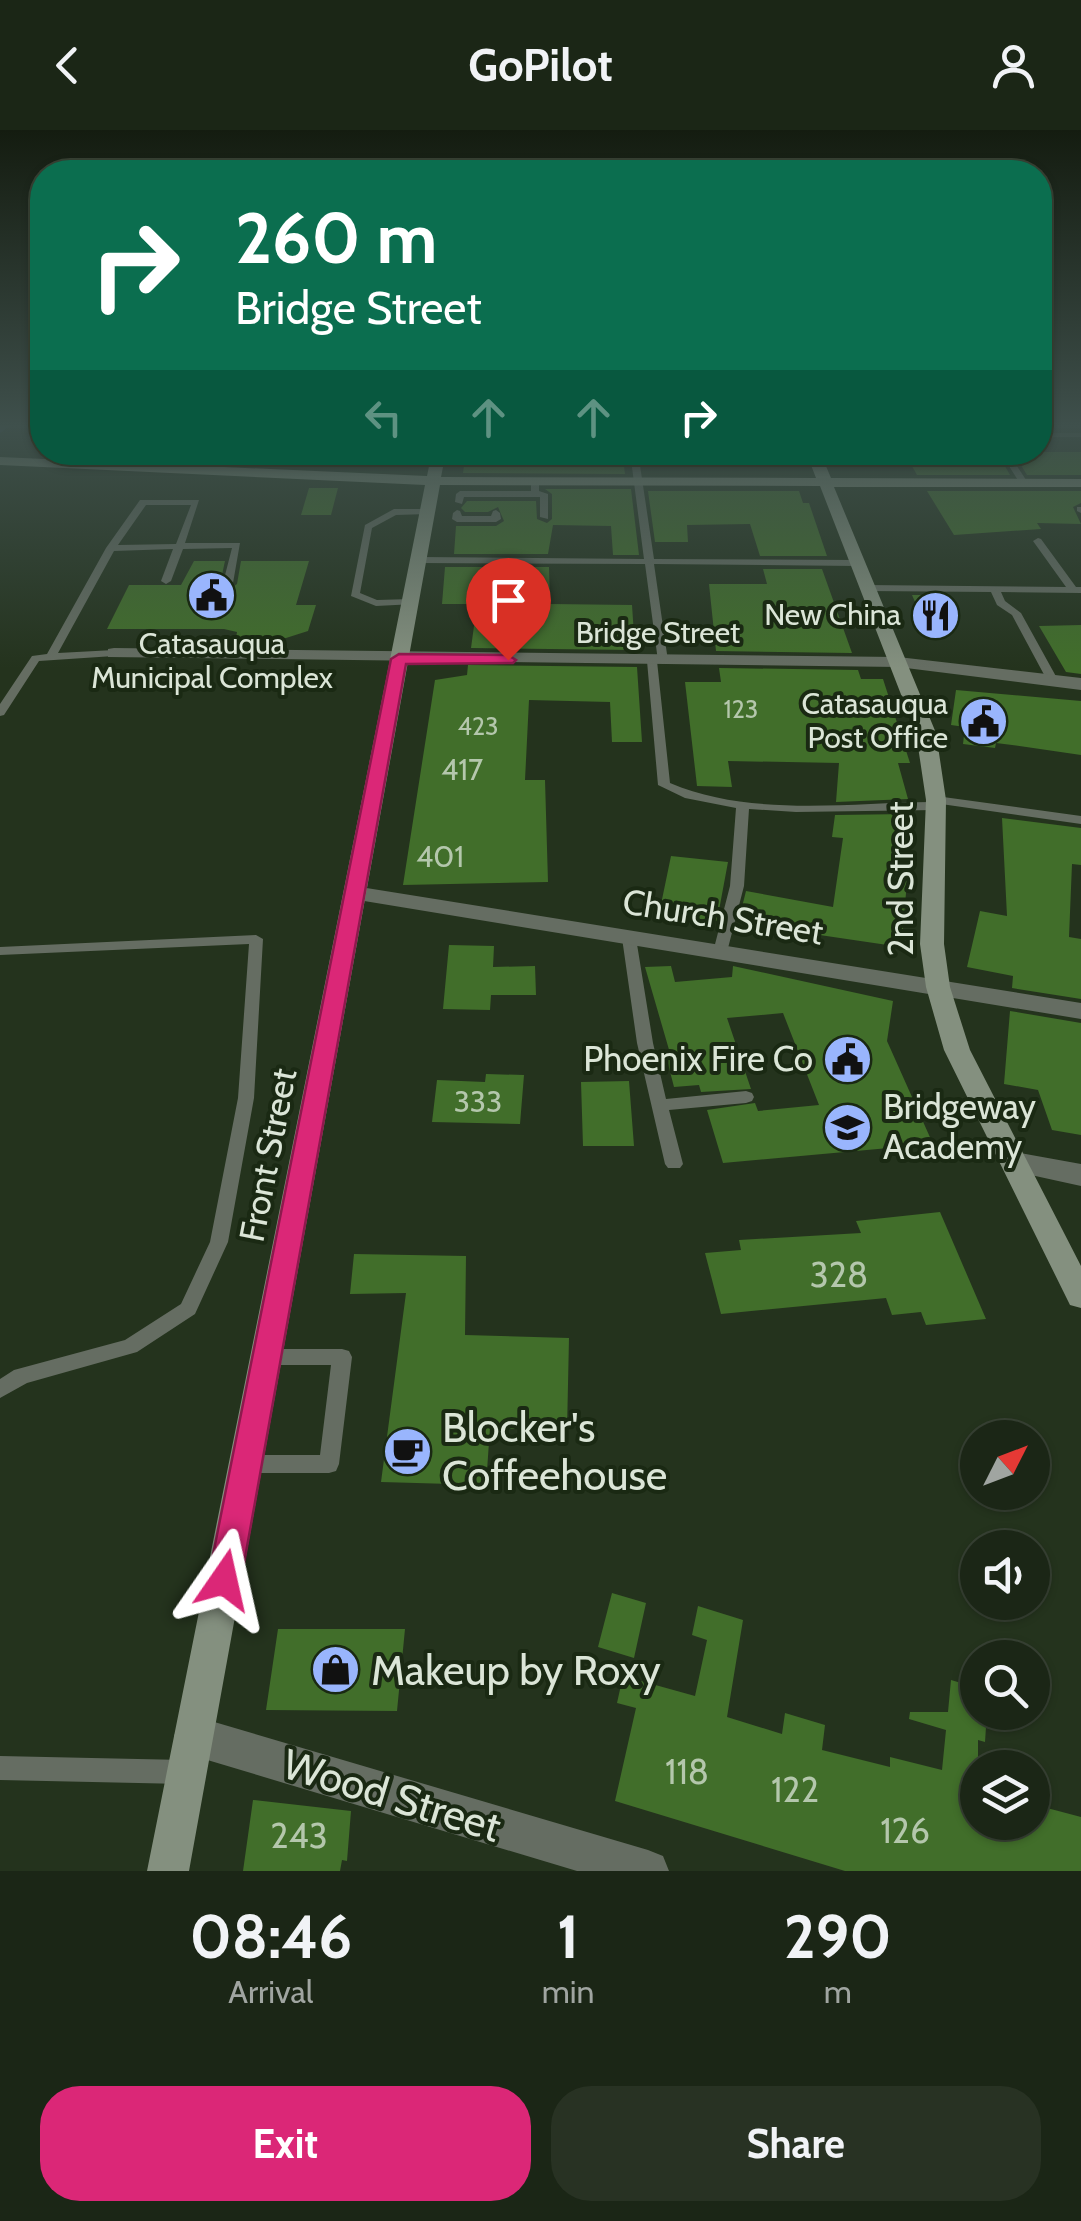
<!DOCTYPE html>
<html lang="en">
<head>
<meta charset="utf-8">
<style>
	body { margin:0; font-family:Cabin,sans-serif; background:#283223; color:#f1f3f6; height:100vh; display:flex; flex-direction:column; font-size:38px; white-space:nowrap }
	* { box-sizing:border-box; margin:0 }
	p { font-size:32px; color:#a0a5a1 }
	.icon { flex:none; width:55px; height:55px; fill:none; stroke:currentColor; stroke-width:2; stroke-linecap:round; stroke-linejoin:round }
	.map { position:relative; height:1741px; overflow:hidden }
	.details { display:flex; flex-direction:column; background:#1b2616; flex:1 }
	.details>* { flex:none }
	.top-card { position:absolute; left:30px; top:30px; width:1022px; height:305px; border-radius:40px; box-shadow:0 2px 8px #0004,0 0 0 2px #394335; background:#0b6e4f; color:#fff; overflow:hidden }
	.needle { width:65px; rotate:48deg }
	.tools { position:absolute; left:960px; top:1290px; display:grid; gap:20px }
	.tools a { display:grid; place-items:center; width:90px; height:90px; border-radius:50%; background:#1b2616; box-shadow:0 2px 8px #0004,0 0 0 2px #394335; font-size:50px }
	.pin { position:absolute; display:grid; place-items:center; width:85px; height:85px; color:#fff; margin:-102px -42px; border-radius:50% 50% 50% 0; rotate:-45deg; box-shadow:0 0 10px #0007 }
	.pin .icon { rotate:45deg }
	.me { position:absolute; width:110px; margin:-55px; rotate:11deg; stroke-linejoin:round; filter:drop-shadow(0 0 8px #0008) }
	.turn { display:flex; align-items:center; gap:35px; height:210px; padding:0 40px; font-size:45px }
	.turn .icon { width:130px; height:130px; stroke-width:2.5 }
	.turn b { display:block; font-size:70px; line-height:85px }
	.lanes { display:flex; align-items:center; height:95px; padding:0 40px; background:#0003; justify-content:center; gap:50px; direction:ltr }
	.lanes .off { opacity:.35 }
	.eta { display:flex; justify-content:space-evenly; align-items:center; height:170px; text-align:center }
	.eta b { font-size:60px; font-weight:700; line-height:70px }
	.action { display:flex; gap:20px; margin-top:auto; padding:20px 40px }
	.action a { flex:1; height:115px; border-radius:40px; background:#db2777; color:#fff; font-size:40px; font-weight:700; line-height:115px; text-align:center }
	.action a+a { background:#283223; color:#f1f3f6 }
	header { display:flex; justify-content:space-between; align-items:center; height:130px; padding:0 40px; background:#1b2616; font-size:45px; font-weight:700 }
	.map>svg:first-child { display:block }
</style>
</head>
<body>
<header><svg class="icon" aria-label="back" viewBox="0 0 24 24"><path d="M15 5l-7 7 7 7"/></svg>GoPilot<svg class="icon" aria-label="person" viewBox="0 0 24 24"><circle cx="12" cy="8" r="4"/><path d="M4 21q1-7 8-7t8 7"/></svg></header>
<div class="map">
<svg width="1081" height="1741" viewBox="0 0 1081 1741">
	<rect width="100%" height="100%" fill="#24331d"/>
	<g fill="none" stroke-linecap="round" stroke-linejoin="round">
		<path fill="#3f5698" fill-rule="evenodd" d="M0,294h12l-12,9z"/>
	</g>
	<path fill="#416e2a" d="M525,322v5l98,1 2,16 -162,-1 3,-20z
		M904,322h93l13,23h-93z
		M1013,322h68v23h-54z
		M309,358h29l-7,27h-30z
		M545,359h86l8,66h-26l-2,-29 -58,-1 -5,29h-94l2,-28h40l8,-5 -6,-14 -10,5h-23l-4,-4 6,-7h69l1,18 10,4 5,-4v-25z
		M648,361h151l4,12h6l18,53h-67l-10,-32 -63,1 1,17h-33z
		M927,361h154v12l-8,4 8,17 -44,-1 4,6 -87,6z
		M194,431h31l-5,23 10,5 7,-5 4,-23h68l-13,44h20l-8,26 -22,7h-50l1,-6 -13,-3h-117l22,-44h52z
		M445,437h104l1,37 82,1 3,45 -164,-2 6,-44h-35z
		M763,439h59l30,84 -136,-2 -7,-67h58z
		M912,465h31l13,23h-34z
		M1081,495v49l-15,-2 -27,-46z
		M468,535l169,2 5,75h-30l-2,-40 -81,-2 -4,80h20l3,102 -145,3 32,-205 32,-5z
		M719,538l139,2 3,9h22l27,84h-12l10,36 -72,3 3,-39 -111,-2 4,26 -35,-1 -12,-104h36z
		M956,560l125,11v54l-69,-10 -16,-2 -1,5 -32,-4 2,-17 -14,-2z
		M908,684l1,47 -8,86 -163,-24 8,-32 87,16 10,-69 -11,-1 3,-22z
		M1002,688l79,10v37l-9,-1 -3,73 12,2v60l-69,-11 1,-12 -46,-9 13,-56 27,5z
		M671,726l57,6 -11,59 -58,-7z
		M449,815l45,1 -1,21 42,-1 1,29h-45l-1,15 -47,-1z
		M671,836l4,16 57,-5 1,-11 160,35 -6,40 46,103 -210,19 -16,-53 48,-7 3,8 61,-6 -36,-92 -56,5 24,71 -50,3 -2,-7 -25,2 -7,-27h5l-27,-93z
		M1010,881l71,12v112l-29,-5 -14,-40 -34,-6z
		M486,944l38,1 -4,49 -88,-2 5,-42 48,2z
		M629,951l5,65h-51l-2,-64z
		M940,1082l46,107 -60,6 -5,-13 -29,3 -6,-17 -165,16 -16,-61 36,-3 -2,-10 122,-7 -5,-12z
		M354,1124l112,2 -1,79 104,3 -2,93 -77,-3 -4,57 -105,-3 25,-189 -56,1z
		M612,1463l34,10 -12,55 -36,-11z
		M698,1476l45,14 -16,97 55,17 3,-21 40,12 -3,25 68,17v-10l52,13 4,-40 -37,-11 1,-7h38l3,-32 27,8v24h9l-2,30 -7,-2v82h54v-18l49,13v54h-236l-230,-70 21,-93 -19,-5 6,-27 72,20 12,-56 -15,-5z
		M278,1499h127l-8,82 -131,-1z
		M253,1670l98,11 -4,50 -5,-1 -2,11h-97z"/>
	<g fill="none" stroke-linecap="round" stroke-linejoin="round">
		<path fill="#656d62" fill-rule="evenodd" d="M1040,303h41v4h-41z
			M630,322h8l16,107 203,1 5,3 -5,3 -203,-2 14,97 -5,3 -5,-3 -13,-97 -225,-1 -5,-3 5,-3 224,2z
			M1000,322h8l20,31 -1,2h-6z
			M535,348l4,3v10l9,3v25l-8,-2v-20h-76l-2,7 -7,-2 1,-8 4,-3h71v-10z
			M140,370h59l-14,43h55l-7,40 -5,3 -5,-3 9,-35 -49,1 -12,32 -5,3 -5,-3 12,-32 -59,2 -56,102 56,-3 5,3 -5,3 -75,5 -35,54 -4,1v-12l32,-48 15,-2 59,-106zM146,375h45l-15,39 -58,1z
			M1077,377h4v6l-4,-2z
			M431,379l1,2 -4,3 -32,1 -24,13 -12,65 17,7 34,-1 4,1v4l-39,2 -25,-10 14,-71 29,-16z
			M457,380l3,1 2,5h29l2,-5 3,-1 4,3 1,6 -5,3h-39l-5,-3 1,-6z
			M1038,408l3,1 35,48h5v6l-80,-1 4,9 16,12 37,67 -2,2h-8l-36,-67 -15,-10 -6,-13 -124,-1 -5,-3 5,-3 199,2 -33,-46z
			M652,528l5,3 13,122c80,34 176,20 261,19l1,-5 4,-1 145,20v8l-140,-20 -1,5 -4,1 -140,2 -47,-3 -5,77 -17,66 -7,4 -5,-1 -2,-3 17,-66 6,-78 -51,-10 -27,-13 -11,-124z
			M629,804l7,4 17,105 13,56 80,-8 6,2 2,4 -2,4 -6,2 -77,7 14,54 -3,4h-12l-3,-4 -28,-121 -15,-105z
			M256,805l7,4 -9,159 -26,144 -33,72 -58,38 -110,31 -27,15v-19l14,-9 111,-30 56,-36 29,-62 28,-144 11,-154 -249,11v-8z
			M267,1219h75l7,2 3,6 -13,107 -3,7 -7,2h-82l-7,-2 -3,-7 3,-7 7,-2h73l11,-90h-64l-7,-2 -3,-6 3,-6z
			M0,1626l184,4 9,3 3,9 -3,9 -9,3 -184,-4z"/>
		<path fill="#656d62" fill-rule="evenodd" d="M114,518l784,9 183,21v12l-183,-23 -790,-10v-8z
			M354,756l727,117v16l-735,-121 -3,-5z
			M1014,1022l67,12v22l-77,-17 -4,-7 4,-7z
			M194,1586l454,134 15,6 6,15h-92l-383,-115 -14,-6 -6,-14 6,-14z"/>
		<path fill="#84907f" fill-rule="evenodd" d="M432,322h14l-5,25 375,1 -10,-26h14l11,26 250,1v8h-247l102,246 10,67 -2,144 6,43 20,63 111,216v42l-11,-3 -126,-255 -18,-63 -6,-43 6,-144 -10,-67 -96,-247 -380,-1 -251,1386h-42l278,-1386 -425,-20v-8l427,19z"/>
	</g>
	<linearGradient id="sky" x2="0" y2="1"><stop stop-color="#141c10"/><stop offset="0.55" stop-color="#3f504c"/><stop offset="1" stop-color="#3f504c" stop-opacity="0"/></linearGradient>
	<rect width="1081" height="538" fill="url(#sky)"/>
	<path fill="#db2777" stroke="#8e194d" stroke-width="2.5" d="M508,525l8,5 -3,3 -107,1 -165,916 -5,12 -12,4 -11,-4 -5,-12 183,-921 8,-5z"/>
	<defs>
		<symbol id="civic-disc" viewBox="-11 -11 22 22"><circle r="9.5" fill="#99b5fd" stroke="#1a2913"/><path d="M-.6-6.5H3V-4.5H.6V-3L4-1V1h2V6H-6V1h2V-1L-.6-3ZM-1.2 2.5V6h2.4V2.5Z" fill="#111"/></symbol>
		<symbol id="restaurant-disc" viewBox="-11 -11 22 22"><circle r="9.5" fill="#99b5fd" stroke="#1a2913"/><path d="M-5-6h1v4h1v-4h1v4h1v-4h1v5L-1.5 .5V6h-2V.5L-5-1ZM5-6V6H3V1.5H1.5Q1.5-4 5-6Z" fill="#111"/></symbol>
		<symbol id="school-disc" viewBox="-11 -11 22 22"><circle r="9.5" fill="#99b5fd" stroke="#1a2913"/><path d="M0-5L7-2L0 1L-7-2ZM-4 1L0 2.5L4 1V4Q0 6-4 4Z" fill="#111"/></symbol>
		<symbol id="cafe-disc" viewBox="-11 -11 22 22"><circle r="9.5" fill="#99b5fd" stroke="#1a2913"/><path d="M-5.5-4.5H6V0H3Q3 3.5 0 3.5H-2.5Q-5.5 3.5-5.5 0ZM3-3.2v2h1.7v-2ZM-6 4.5H4V6H-6Z" fill="#111"/></symbol>
		<symbol id="shop-disc" viewBox="-11 -11 22 22"><circle r="9.5" fill="#99b5fd" stroke="#1a2913"/><path d="M-5-2.5h2.3a2.7 3.5 0 0 1 5.4 0H5L5.5 6h-11ZM-1.5-2.5h3a1.5 2.3 0 0 0-3 0Z" fill="#111"/></symbol>
	</defs>
	<g fill-rule="evenodd">
		<use href="#civic-disc" x="184" y="438" width="55" height="55"/>
		<use href="#restaurant-disc" x="908" y="458" width="55" height="55"/>
		<use href="#civic-disc" x="956" y="564" width="55" height="55"/>
		<use href="#civic-disc" x="820" y="902" width="55" height="55"/>
		<use href="#school-disc" x="820" y="970" width="55" height="55"/>
		<use href="#cafe-disc" x="380" y="1294" width="55" height="55"/>
		<use href="#shop-disc" x="308" y="1512" width="55" height="55"/>
	</g>
	<g text-anchor="middle" stroke-width="8" stroke-linejoin="round" paint-order="stroke">
		<g font-size="25" fill="#b4c7ac">
			<text x="741" y="588">123</text>
			<text x="478" y="605">423</text>
		</g>
		<g font-size="30" fill="#dbe5d7" stroke="#1a2913" text-anchor="end">
			<text x="901" y="495">New China</text>
			<text x="212" y="524" text-anchor="middle">Catasauqua<tspan x="212" dy="34">Municipal Complex</tspan></text>
			<text x="948" y="584">Catasauqua<tspan x="948" dy="34">Post Office</tspan></text>
		</g>
		<g font-size="30" fill="#dbe5d7" stroke="#1a2913">
			<text x="658" y="513">Bridge Street</text>
		</g>
		<g font-size="30" fill="#b4c7ac">
			<text x="462" y="650">417</text>
			<text x="440" y="737">401</text>
			<text x="478" y="982">333</text>
		</g>
		<g font-size="35" fill="#dbe5d7" stroke="#1a2913">
			<text transform="translate(901 749) rotate(-90)" y="12">2nd Street</text>
			<text transform="translate(723 787) rotate(9)" y="12">Church Street</text>
			<text transform="translate(268 1025) rotate(-79)" y="12">Front Street</text>
		</g>
		<g font-size="35" fill="#dbe5d7" stroke="#1a2913" text-anchor="end">
			<text x="813" y="941">Phoenix Fire Co</text>
			<text x="883" y="989" text-anchor="start">Bridgeway<tspan x="883" dy="40">Academy</tspan></text>
		</g>
		<g font-size="35" fill="#b4c7ac">
			<text x="839" y="1157">328</text>
			<text x="687" y="1654">118</text>
			<text x="795" y="1672">122</text>
			<text x="905" y="1713">126</text>
			<text x="299" y="1718">243</text>
		</g>
		<g font-size="42" fill="#dbe5d7" stroke="#1a2913" text-anchor="start">
			<text x="442" y="1312">Blocker's<tspan x="442" dy="48">Coffeehouse</tspan></text>
			<text x="371" y="1555">Makeup by Roxy</text>
		</g>
		<g font-size="42" fill="#dbe5d7" stroke="#1a2913">
			<text transform="translate(392 1665) rotate(17)" y="15">Wood Street</text>
		</g>
	</g>
</svg>
<div class="tools">
<a><svg class="needle" viewBox="-14 -14 28 28"><path d="M0-13l5 13h-10z" fill="#e53935"/><path d="M0 13l5-13h-10z" fill="#a0a5a1"/></svg></a>
<a><svg class="icon" aria-label="sound" viewBox="0 0 24 24"><path d="M4 9h4l5-4v14l-5-4H4zM17 9q2 3 0 6"/></svg></a>
<a><svg class="icon" aria-label="search" viewBox="0 0 24 24"><circle cx="10" cy="10" r="6"/><path d="M15 15l6 6"/></svg></a>
<a><svg class="icon" aria-label="layers" viewBox="0 0 24 24"><path d="M12 4l9 5-9 5-9-5zM3 14l9 5 9-5"/></svg></a>
</div>
<div class="pin" style="left:508px;top:530px;background:#d93025"><svg class="icon" aria-label="arrive" viewBox="0 0 24 24"><path d="M6 21V4h12l-3 4 3 4H6"/></svg></div>
<svg class="me" style="left:224px;top:1450px" viewBox="-20 -20 40 40"><path d="M0-17L14 15 0 8-14 15z" fill="#db2777" stroke="#fff" stroke-width="4"/></svg>
<div class="top-card">
<div class="turn"><svg class="icon" aria-label="right" viewBox="0 0 24 24"><path d="M7 20v-9h11M14 6l5 5-5 5"/></svg><div><b>260 m</b>Bridge Street</div></div>
<div class="lanes"><svg class="icon off" aria-label="left" viewBox="0 0 24 24"><path d="M17 20v-9H6M10 6l-5 5 5 5"/></svg><svg class="icon off" aria-label="ahead" viewBox="0 0 24 24"><path d="M12 20V5M6 11l6-6 6 6"/></svg><svg class="icon off" aria-label="ahead" viewBox="0 0 24 24"><path d="M12 20V5M6 11l6-6 6 6"/></svg><svg class="icon" aria-label="right" viewBox="0 0 24 24"><path d="M7 20v-9h11M14 6l5 5-5 5"/></svg></div>
</div>
</div>
<section class="details">
<div class="eta">
<div><b>08:46</b><p>Arrival</p></div>
<div><b>1</b><p>min</p></div>
<div><b>290</b><p>m</p></div>
</div>
<div class="action"><a>Exit</a><a>Share</a></div>
</section>
</body>
</html>
